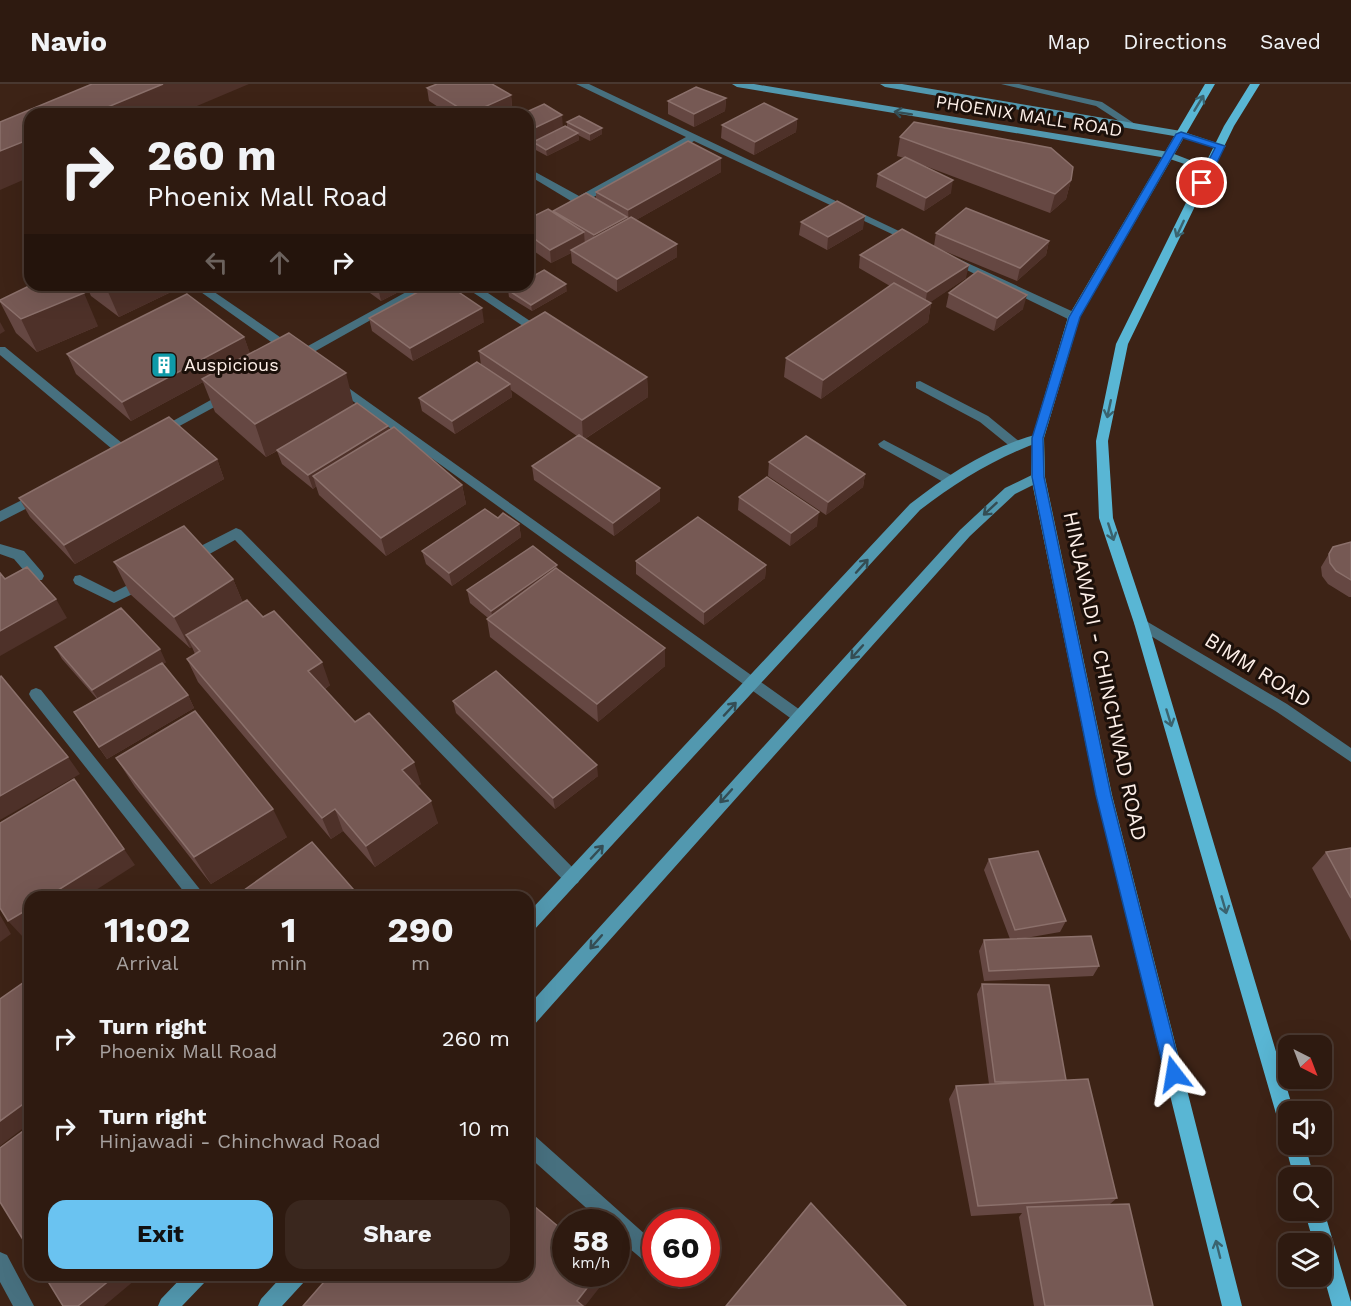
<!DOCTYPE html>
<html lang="en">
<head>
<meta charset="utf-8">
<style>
	body { margin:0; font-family:"Work Sans",sans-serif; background:#3a271e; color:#f1f3f6; height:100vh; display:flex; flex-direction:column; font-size:22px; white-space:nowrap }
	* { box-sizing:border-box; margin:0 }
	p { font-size:20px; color:#a7a19f }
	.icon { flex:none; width:33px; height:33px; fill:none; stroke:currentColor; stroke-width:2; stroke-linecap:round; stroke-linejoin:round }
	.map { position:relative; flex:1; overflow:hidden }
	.sheet { position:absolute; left:24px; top:807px; width:510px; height:390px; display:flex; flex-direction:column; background:#2e1a10; border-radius:18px; box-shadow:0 6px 24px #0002,0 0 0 2px #493830 }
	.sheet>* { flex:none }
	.top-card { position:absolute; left:24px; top:24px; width:510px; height:183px; border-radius:18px; box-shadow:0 6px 24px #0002,0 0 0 2px #493830; background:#2e1a10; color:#f1f3f6; overflow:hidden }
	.needle { width:39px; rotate:138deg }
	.tools { position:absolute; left:1278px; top:951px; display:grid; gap:12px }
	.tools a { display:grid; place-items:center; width:54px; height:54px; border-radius:12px; background:#2e1a10; box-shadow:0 6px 24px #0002,0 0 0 2px #493830; font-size:30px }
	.speed { position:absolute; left:552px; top:1125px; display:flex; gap:12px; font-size:30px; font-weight:700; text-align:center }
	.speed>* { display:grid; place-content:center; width:78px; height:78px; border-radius:50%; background:#2e1a10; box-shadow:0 6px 24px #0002,0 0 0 2px #493830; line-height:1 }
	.speed small { font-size:15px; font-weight:400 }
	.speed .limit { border:9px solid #d22; background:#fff; color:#111 }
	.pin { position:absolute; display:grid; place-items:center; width:51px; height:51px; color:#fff; margin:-26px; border:3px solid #fff; border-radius:50%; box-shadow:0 2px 6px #0007 }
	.me { position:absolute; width:66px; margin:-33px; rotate:346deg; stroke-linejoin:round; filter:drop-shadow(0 0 4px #0008) }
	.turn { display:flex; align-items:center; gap:21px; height:126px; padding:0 24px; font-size:27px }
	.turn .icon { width:78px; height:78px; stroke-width:2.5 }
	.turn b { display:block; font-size:42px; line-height:51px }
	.lanes { display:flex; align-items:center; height:57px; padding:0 24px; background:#0003; justify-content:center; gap:30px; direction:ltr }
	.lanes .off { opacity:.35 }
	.eta { display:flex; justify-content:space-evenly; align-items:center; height:102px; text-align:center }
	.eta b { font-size:36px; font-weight:700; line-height:42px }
	.primary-button { display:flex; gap:12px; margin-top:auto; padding:12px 24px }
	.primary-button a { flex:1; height:69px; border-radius:18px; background:#6ac3f1; color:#111; font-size:24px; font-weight:700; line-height:69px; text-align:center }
	.primary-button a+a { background:#3a271e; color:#f1f3f6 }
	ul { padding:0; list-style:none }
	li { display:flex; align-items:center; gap:18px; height:90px; padding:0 24px }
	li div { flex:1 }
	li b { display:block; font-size:22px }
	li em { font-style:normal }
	header { display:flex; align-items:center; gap:36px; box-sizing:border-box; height:84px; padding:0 30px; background:#2e1a10; border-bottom:2px solid #493830 }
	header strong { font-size:28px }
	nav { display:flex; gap:33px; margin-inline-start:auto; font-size:21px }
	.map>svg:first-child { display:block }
</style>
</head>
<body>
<header>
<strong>Navio</strong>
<nav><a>Map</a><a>Directions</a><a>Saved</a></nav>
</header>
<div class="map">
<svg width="1351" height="1222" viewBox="0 0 1351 1222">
	<rect width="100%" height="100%" fill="#3d2316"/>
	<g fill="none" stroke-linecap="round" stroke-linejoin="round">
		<path fill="#47707f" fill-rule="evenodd" d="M920,297l68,35 32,26v6h-8l-32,-26 -64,-34v-6z
			M884,356l71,37 2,3 -2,3h-10l-65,-36 -2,-3z
			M236,444l5,2 337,343 2,5 -2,5 -6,2 -6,-2 -331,-343 -42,23h-10l-2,-4 2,-4z
			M0,460l24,7 18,21 2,4 -2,4h-10l-18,-21 -14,-5z
			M80,491l34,17 32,-16 7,5 -2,4 -37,18 -39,-19 -2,-4 2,-4z
			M528,1049l7,3 121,108v24l-7,-3 -33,-28v-15h-14l-74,-66z
			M662,1190h25l2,5 -3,7 -7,3 -14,-8z"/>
		<path fill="#47707f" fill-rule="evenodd" d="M576,0h13l331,157 -9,2 -217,-102 -111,62 -16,4 -1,-2 5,-4 -43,-26v-7l51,28 107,-59z
			M1001,0h18l83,18 36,24 -8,2 -34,-22z
			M950,171l128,59 2,3 -2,3h-8l-124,-60v-4z
			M191,201h13l92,63 1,4 122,-67h14l-137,77 -6,-4 4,-4h-6z
			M462,201h14l66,44 -6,4 -4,-1z
			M0,263h5l123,101v6h-10l-118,-99z
			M336,295l467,333 3,4 -3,4h-10l-461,-334 -2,-3z
			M227,307l6,4 -2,3 -68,37h-8l-2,-3z
			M40,407l7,5 -2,3 -45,23v-11z
			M1141,534l146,86 64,44v14l-74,-50 -141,-85 -2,-4z
			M36,604l5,2 165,207h-18l-157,-199 -2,-4 2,-4z
			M0,1168l7,3 27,51h-21l-13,-24z"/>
		<path fill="#5298af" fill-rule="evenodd" d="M732,0h22l415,68 44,17 -5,3 -41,-14 -430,-71z
			M880,0h22l279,47 45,15 -5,3 -41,-12 -295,-50z
			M1038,350l6,4 -2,3c-45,16 -84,40 -122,69l-386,420 -6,3v-20l382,-409c39,-30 80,-57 128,-70z
			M1038,388l7,5 -2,3 -28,14 -45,42 -436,489 -6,3v-22l432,-476 45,-42z
			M184,1191h24l-3,7 -23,24h-24l3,-7z
			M283,1191h24l-3,7 -22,24h-24l3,-7z"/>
		<path fill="#59b6d4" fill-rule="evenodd" d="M1205,0h10l-135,233 -36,121 1,39 67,318 130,511h-20l-126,-511 -65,-318 1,-39 36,-121z
			M1250,0h10l-26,42 -106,218 -20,97 5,77 35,105 146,489h-6v21l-7,-2 -2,-7 -145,-501 -35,-105 -3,-77 20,-97 108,-218z
			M1288,1053v7h17l9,34h-20l-9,-34z
			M1322,1120l29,98v4h-19l-10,-36v-26h-8l-10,-34h18z"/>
	</g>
	<path fill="#654742" d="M427,4l84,7 1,13 -12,6h-51l-20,-13z
		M726,14l-1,13 -31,16 -26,-13v-13z
		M528,30l35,13h4v-5l35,6v6l-12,7 -12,-6 1,5 -32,16 -13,-7 -1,-7 12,-6 -17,9z
		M797,35l-1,13 -42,23 -33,-17 1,-13z
		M900,53l171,43 -5,19 -16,14 -130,-49 31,29 -27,18 -48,-24 2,-13 26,-16 -7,-2z
		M721,74v14l-85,48 41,24v13l-60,35 -45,-29 -1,-10 -20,10 -23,-16v-28l25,-7v-1l43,-12v-7z
		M801,138l62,7 -36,21 -28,-15z
		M936,149l113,8 -3,14 -29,26 -80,-33 29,30 -36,24 1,1 -3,19 -107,77 -37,-22 2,-19 104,-72 -31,-18 1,-13 74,-9z
		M86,201h80l3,8 -50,24 -28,-21z
		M359,201h53l-31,16z
		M508,206l59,1 -35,20 -23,-14z
		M949,209l74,16 -29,22 -48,-24z
		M0,216l98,26 -61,26 -21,-19 -16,-31z
		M369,234l115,4 -71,39 -41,-30z
		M244,253l6,17 104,51 34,21 1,4 73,55 4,19 -80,52 -67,-61 -3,-9 -3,3 -31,-25 -5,-13 -11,6 -51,-45 -12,-30 -72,39 -55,-47 -9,-20z
		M479,267l168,26 1,20 -63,42 75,62 -46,35 -80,-56 -2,-14 45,-30 -66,-46 1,7 -57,37 -33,-23 -3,-13 62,-33z
		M217,375l7,20 -149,85 -45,-47 -11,-19z
		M769,378l96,12 -2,13 -37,28 -58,-39z
		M739,413l78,29 -27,20 -52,-36z
		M498,434l21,6 2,13 -69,49 -26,-22 -4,-13z
		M1351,458v55h-2l-21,-13 -6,-8 -1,-9 12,-20z
		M636,477l130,4 -1,13 -61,47 -68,-51z
		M114,478l119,17 10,24 20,14 67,68 -5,4 30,33 66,62 -4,2 21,37 -63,44 -32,-36 -12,8 -133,-157 -11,-23 8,-5 -3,-7 -2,1 -60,-54z
		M558,485l107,97 -67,56 -108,-85 -3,-18 1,-1 -18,-15 -3,-13z
		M55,563l111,15 -3,2 25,31 6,13 -87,51 -33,-47 23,-13 -35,-40z
		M453,617l145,75 -43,33 -99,-96z
		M116,674l171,79 -76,47 -76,-97z
		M1351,764v93l-39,-73 14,-16z
		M989,775l77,62 -6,11 -40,7 79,27 -6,10 -109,5 -5,-30 5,-11 26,-1 -26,-69z
		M982,900l84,96 51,118 -7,6 43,102h-119l-15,-89 3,-4 -51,3 -22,-117 7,-13 33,-2 -12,-90z"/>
	<path fill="#4e3129" d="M163,0h86l-71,30h-87z
		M511,11l1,13 -12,6h-31z
		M726,14l-1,13 -31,16v-13z
		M562,31l1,13 -35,17v-14z
		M797,35l-1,13 -42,23 1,-13z
		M602,44v6l-12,7v-7z
		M578,49l1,7 -32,16 -1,-6z
		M30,55v38l-30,13v-39z
		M721,74v14l-92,52 -1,-14z
		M953,96l-2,13 -27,18 2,-13z
		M1071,96l-5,19 -16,14 5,-19z
		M865,132l-2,13 -36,21 1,-13z
		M627,133v13l-33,19v-14z
		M584,148l1,14 -14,4v3l-20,10 -1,-13z
		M1049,157l-3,14 -29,26 3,-13z
		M677,160v13l-60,35v-13z
		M969,181l-3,13 -41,28 2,-14z
		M566,200l1,7 -35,20 -1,-6z
		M105,201h61l3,8 -50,24z
		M383,201h29l-31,16 -3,-13z
		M84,209l14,33 -61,26 -16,-33z
		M1027,211l-4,14 -29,22 3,-13z
		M931,219l-3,19 -107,77 2,-19z
		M482,224l2,14 -71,39 -3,-13z
		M0,238l5,9 -5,3z
		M244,253l7,19 -49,23 1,3 -72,39 -9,-19z
		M346,289l8,33 -88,51 -11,-33z
		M647,293l1,20 -65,43 -1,-20z
		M510,300l2,13 -57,37 -3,-13z
		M388,342l4,14 -79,36 3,10 -3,3 -5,-14z
		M217,375l7,20 -149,85 -11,-19z
		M865,390l-2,13 -37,28 2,-13z
		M462,401l4,19 -80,52 -5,-18z
		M660,404v13l-46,35 -1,-13z
		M819,428l-2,14 -27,20 1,-13z
		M519,440l2,13 -69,49 -3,-13z
		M557,481l2,13 -65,45 -3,-12z
		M766,481l-1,13 -61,47v-13z
		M233,495l13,31 -60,25 6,12 -2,1 -16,-31z
		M56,515l11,19 -67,38v-25z
		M665,564v18l-67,56 -1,-18z
		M160,565l6,13 -66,40 -8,-12z
		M322,578l8,23 -13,9 -9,-23z
		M188,611l6,13 -87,51 -8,-12z
		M68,673l12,17 -80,46v-24z
		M414,678l7,22 -12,8 -7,-22z
		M597,681l1,11 -43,33 -2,-11z
		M431,717l7,22 -63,44 -9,-21z
		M273,725l14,28 -76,47 -17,-27z
		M335,725l8,22 -12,8 -9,-21z
		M124,765l11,16 -50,32h-38z
		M30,824v24l-7,5 -15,-16z
		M0,831l11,19 -11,8z
		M30,1015v24l-30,23v-25z
		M598,1190h8l1,4 -22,28h-6l-2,-5z
		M116,1191h25l-37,31h-26z"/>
	<path fill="#765954" stroke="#8b706b" stroke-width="1.5" d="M92,0h71l-72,30h-61v25l-30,12v-29z
		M437,0h55l19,11 -42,19 -42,-26z
		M696,3l30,11 -32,16 -26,-13z
		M764,19l33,16 -42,23 -33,-17z
		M544,20l18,11 -34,16v-17h-6z
		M579,32l23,12 -12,6 -23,-12z
		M914,38l137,26 22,19 -2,13 -16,14 -155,-57z
		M565,42l13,7 -32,17 -13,-8z
		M688,57l33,17 -93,52 -32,-18z
		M905,73l48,23 -27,18 -48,-24z
		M586,109l41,24 -33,18 -41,-24z
		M837,117l28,15 -37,21 -27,-15z
		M966,124l83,33 -29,27 -84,-35z
		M548,125l36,23 -34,18 -22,-16v-15z
		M631,133l46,27 -60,35 -46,-29z
		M902,145l67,36 -42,27 -67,-37z
		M544,186l22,14 -35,21 -23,-15 9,-5h11v-6z
		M978,187l49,24 -30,23 -48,-25z
		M894,199l37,20 -108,77 -37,-22z
		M31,201h44l9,8 -63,26 -21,-18v-1z
		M374,201h9l-5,3z
		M431,201h17l34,23 -72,40 -41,-30z
		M187,210l57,43 -122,65 -55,-48z
		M545,228l102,65 -65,43 -103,-69z
		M289,249l57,40 -91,51 -53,-45z
		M477,278l33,22 -58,37 -33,-23z
		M357,319l31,23 -80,49 -31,-25z
		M169,333l48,42 -153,86 -45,-47z
		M394,343l68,58 -81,53 -68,-62z
		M579,351l81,53 -47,35 -81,-57z
		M806,352l59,38 -37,28 -59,-40z
		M767,393l52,35 -28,21 -52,-36z
		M485,425l13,9 5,-5 16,11 -70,49 -27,-22z
		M698,433l68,48 -62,47 -68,-51z
		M184,442l49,53 -59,38 -60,-55z
		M1351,458v38l-15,-9 -6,-8 -1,-9 4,-7z
		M533,462l24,19 -66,46 -24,-21z
		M27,483l29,32 -56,32v-58l5,6z
		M556,484l109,80 -68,56 -110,-85z
		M247,516l16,17 11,-6 48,51 -14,9 47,51 14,-9 45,49 -12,8 29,31 -65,45 -31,-37 -13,9 -135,-159 13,-8 -14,-16z
		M121,524l39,41 -68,41 -37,-43z
		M162,579l26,32 -89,52 -25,-35z
		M496,587l101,94 -44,33 -100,-97z
		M1,592l67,81 -68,39v-119z
		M195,627l78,98 -79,48 -78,-99z
		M74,695l50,70 -77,48h-17v11l-22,13 -8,-13v-85z
		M312,758l48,55h-121l-2,-2z
		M1351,764v50l-25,-46z
		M1038,767l28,70 -51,9 -26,-71z
		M1091,852l8,30 -110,5 -5,-31z
		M30,894v121l-30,22v-122z
		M982,900l67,1 17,95 -38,2h-33z
		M1088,995l29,119 -139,8 -22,-120z
		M30,1042v125l-30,-49v-54z
		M528,1117l38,32v41h32l-21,27 6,5h-280l27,-31h198z
		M811,1119l95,103h-180z
		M1129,1120l24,102h-108l-18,-99z
		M44,1191h72l-38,31h-15z"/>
	<defs><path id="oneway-shaft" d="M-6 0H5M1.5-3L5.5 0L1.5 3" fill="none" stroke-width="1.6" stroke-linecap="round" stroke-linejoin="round" transform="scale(1.5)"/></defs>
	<g stroke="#3a636f">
		<use href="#oneway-shaft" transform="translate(1199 19) rotate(-59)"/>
		<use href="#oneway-shaft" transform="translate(1180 145) rotate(115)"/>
		<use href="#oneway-shaft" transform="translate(1109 325) rotate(102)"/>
		<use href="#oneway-shaft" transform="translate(1111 448) rotate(72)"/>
		<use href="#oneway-shaft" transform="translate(1169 634) rotate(73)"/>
		<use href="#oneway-shaft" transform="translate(1224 821) rotate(74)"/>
		<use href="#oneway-shaft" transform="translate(1218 1165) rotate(-104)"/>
	</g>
	<g stroke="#344d54">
		<use href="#oneway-shaft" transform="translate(903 29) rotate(-171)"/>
		<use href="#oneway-shaft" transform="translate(990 425) rotate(137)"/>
		<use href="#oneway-shaft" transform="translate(862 482) rotate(-48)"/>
		<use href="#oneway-shaft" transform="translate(857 568) rotate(132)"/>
		<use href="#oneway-shaft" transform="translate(730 625) rotate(-47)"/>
		<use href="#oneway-shaft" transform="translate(726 712) rotate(132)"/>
		<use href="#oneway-shaft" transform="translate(597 768) rotate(-47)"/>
		<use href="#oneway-shaft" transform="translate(596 858) rotate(131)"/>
	</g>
	<path fill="#1a73e8" stroke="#114b97" stroke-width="1.5" d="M1181,48l44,14 -18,37 -5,2 -5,-2 18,-35 -32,-10 -103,179 -37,121 1,39 67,318 71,279 -2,6 -6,2 -6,-2 -3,-6 -69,-279 -64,-318v-39l37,-121 107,-183z"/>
	<defs>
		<symbol id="building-square" viewBox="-11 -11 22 22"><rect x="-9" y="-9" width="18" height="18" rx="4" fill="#0f9aa8" stroke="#1c100a"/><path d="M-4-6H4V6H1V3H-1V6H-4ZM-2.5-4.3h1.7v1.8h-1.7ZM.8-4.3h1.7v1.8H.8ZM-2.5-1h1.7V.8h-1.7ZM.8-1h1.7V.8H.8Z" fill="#fff"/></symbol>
	</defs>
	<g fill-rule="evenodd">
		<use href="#building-square" x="149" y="266" width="30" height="30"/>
	</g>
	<g text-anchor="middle" stroke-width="6" stroke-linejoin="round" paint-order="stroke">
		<g font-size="18" fill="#fdefe8" stroke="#1c100a">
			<text transform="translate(1029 32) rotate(9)" y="6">PHOENIX MALL ROAD</text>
		</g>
		<g font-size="18" fill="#fdefe8" stroke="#1c100a" text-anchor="start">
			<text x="184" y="287">Auspicious</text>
		</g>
		<g font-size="21" fill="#fdefe8" stroke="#1c100a">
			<text transform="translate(1258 586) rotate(32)" y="7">BIMM ROAD</text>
			<text transform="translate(1105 592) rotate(78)" y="7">HINJAWADI - CHINCHWAD ROAD</text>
		</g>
	</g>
</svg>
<div class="tools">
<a><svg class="needle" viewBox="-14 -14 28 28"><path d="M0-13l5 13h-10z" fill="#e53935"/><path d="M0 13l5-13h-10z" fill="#a7a19f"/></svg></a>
<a><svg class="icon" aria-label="sound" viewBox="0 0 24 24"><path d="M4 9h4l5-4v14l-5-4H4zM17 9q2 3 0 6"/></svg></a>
<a><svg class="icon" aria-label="search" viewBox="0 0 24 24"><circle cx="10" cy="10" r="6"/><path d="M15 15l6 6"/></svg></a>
<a><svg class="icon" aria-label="layers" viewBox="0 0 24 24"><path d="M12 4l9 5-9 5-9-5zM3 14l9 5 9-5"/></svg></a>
</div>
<div class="speed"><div>58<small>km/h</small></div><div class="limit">60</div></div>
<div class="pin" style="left:1202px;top:99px;background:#d93025"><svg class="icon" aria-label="arrive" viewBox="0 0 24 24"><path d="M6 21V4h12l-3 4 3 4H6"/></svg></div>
<svg class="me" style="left:1174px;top:990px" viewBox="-20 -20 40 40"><path d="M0-17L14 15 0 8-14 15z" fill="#1a73e8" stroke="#fff" stroke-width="4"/></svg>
<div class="top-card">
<div class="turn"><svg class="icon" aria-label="right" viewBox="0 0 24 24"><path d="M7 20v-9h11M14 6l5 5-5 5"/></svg><div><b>260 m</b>Phoenix Mall Road</div></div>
<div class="lanes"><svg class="icon off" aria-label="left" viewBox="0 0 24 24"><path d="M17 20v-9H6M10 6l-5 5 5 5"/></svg><svg class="icon off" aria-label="ahead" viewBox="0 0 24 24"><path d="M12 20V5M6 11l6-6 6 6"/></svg><svg class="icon" aria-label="right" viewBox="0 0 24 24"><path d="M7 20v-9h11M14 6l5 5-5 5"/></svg></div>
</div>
<section class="sheet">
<div class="eta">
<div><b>11:02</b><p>Arrival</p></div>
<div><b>1</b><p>min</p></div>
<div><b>290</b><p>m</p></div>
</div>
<ul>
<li><svg class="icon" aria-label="right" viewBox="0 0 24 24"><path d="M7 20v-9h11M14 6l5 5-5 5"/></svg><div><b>Turn right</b><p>Phoenix Mall Road</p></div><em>260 m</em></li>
<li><svg class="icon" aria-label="right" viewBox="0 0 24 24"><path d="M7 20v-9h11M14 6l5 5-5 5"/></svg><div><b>Turn right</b><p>Hinjawadi - Chinchwad Road</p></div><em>10 m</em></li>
</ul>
<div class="primary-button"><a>Exit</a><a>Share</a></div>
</section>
</div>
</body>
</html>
